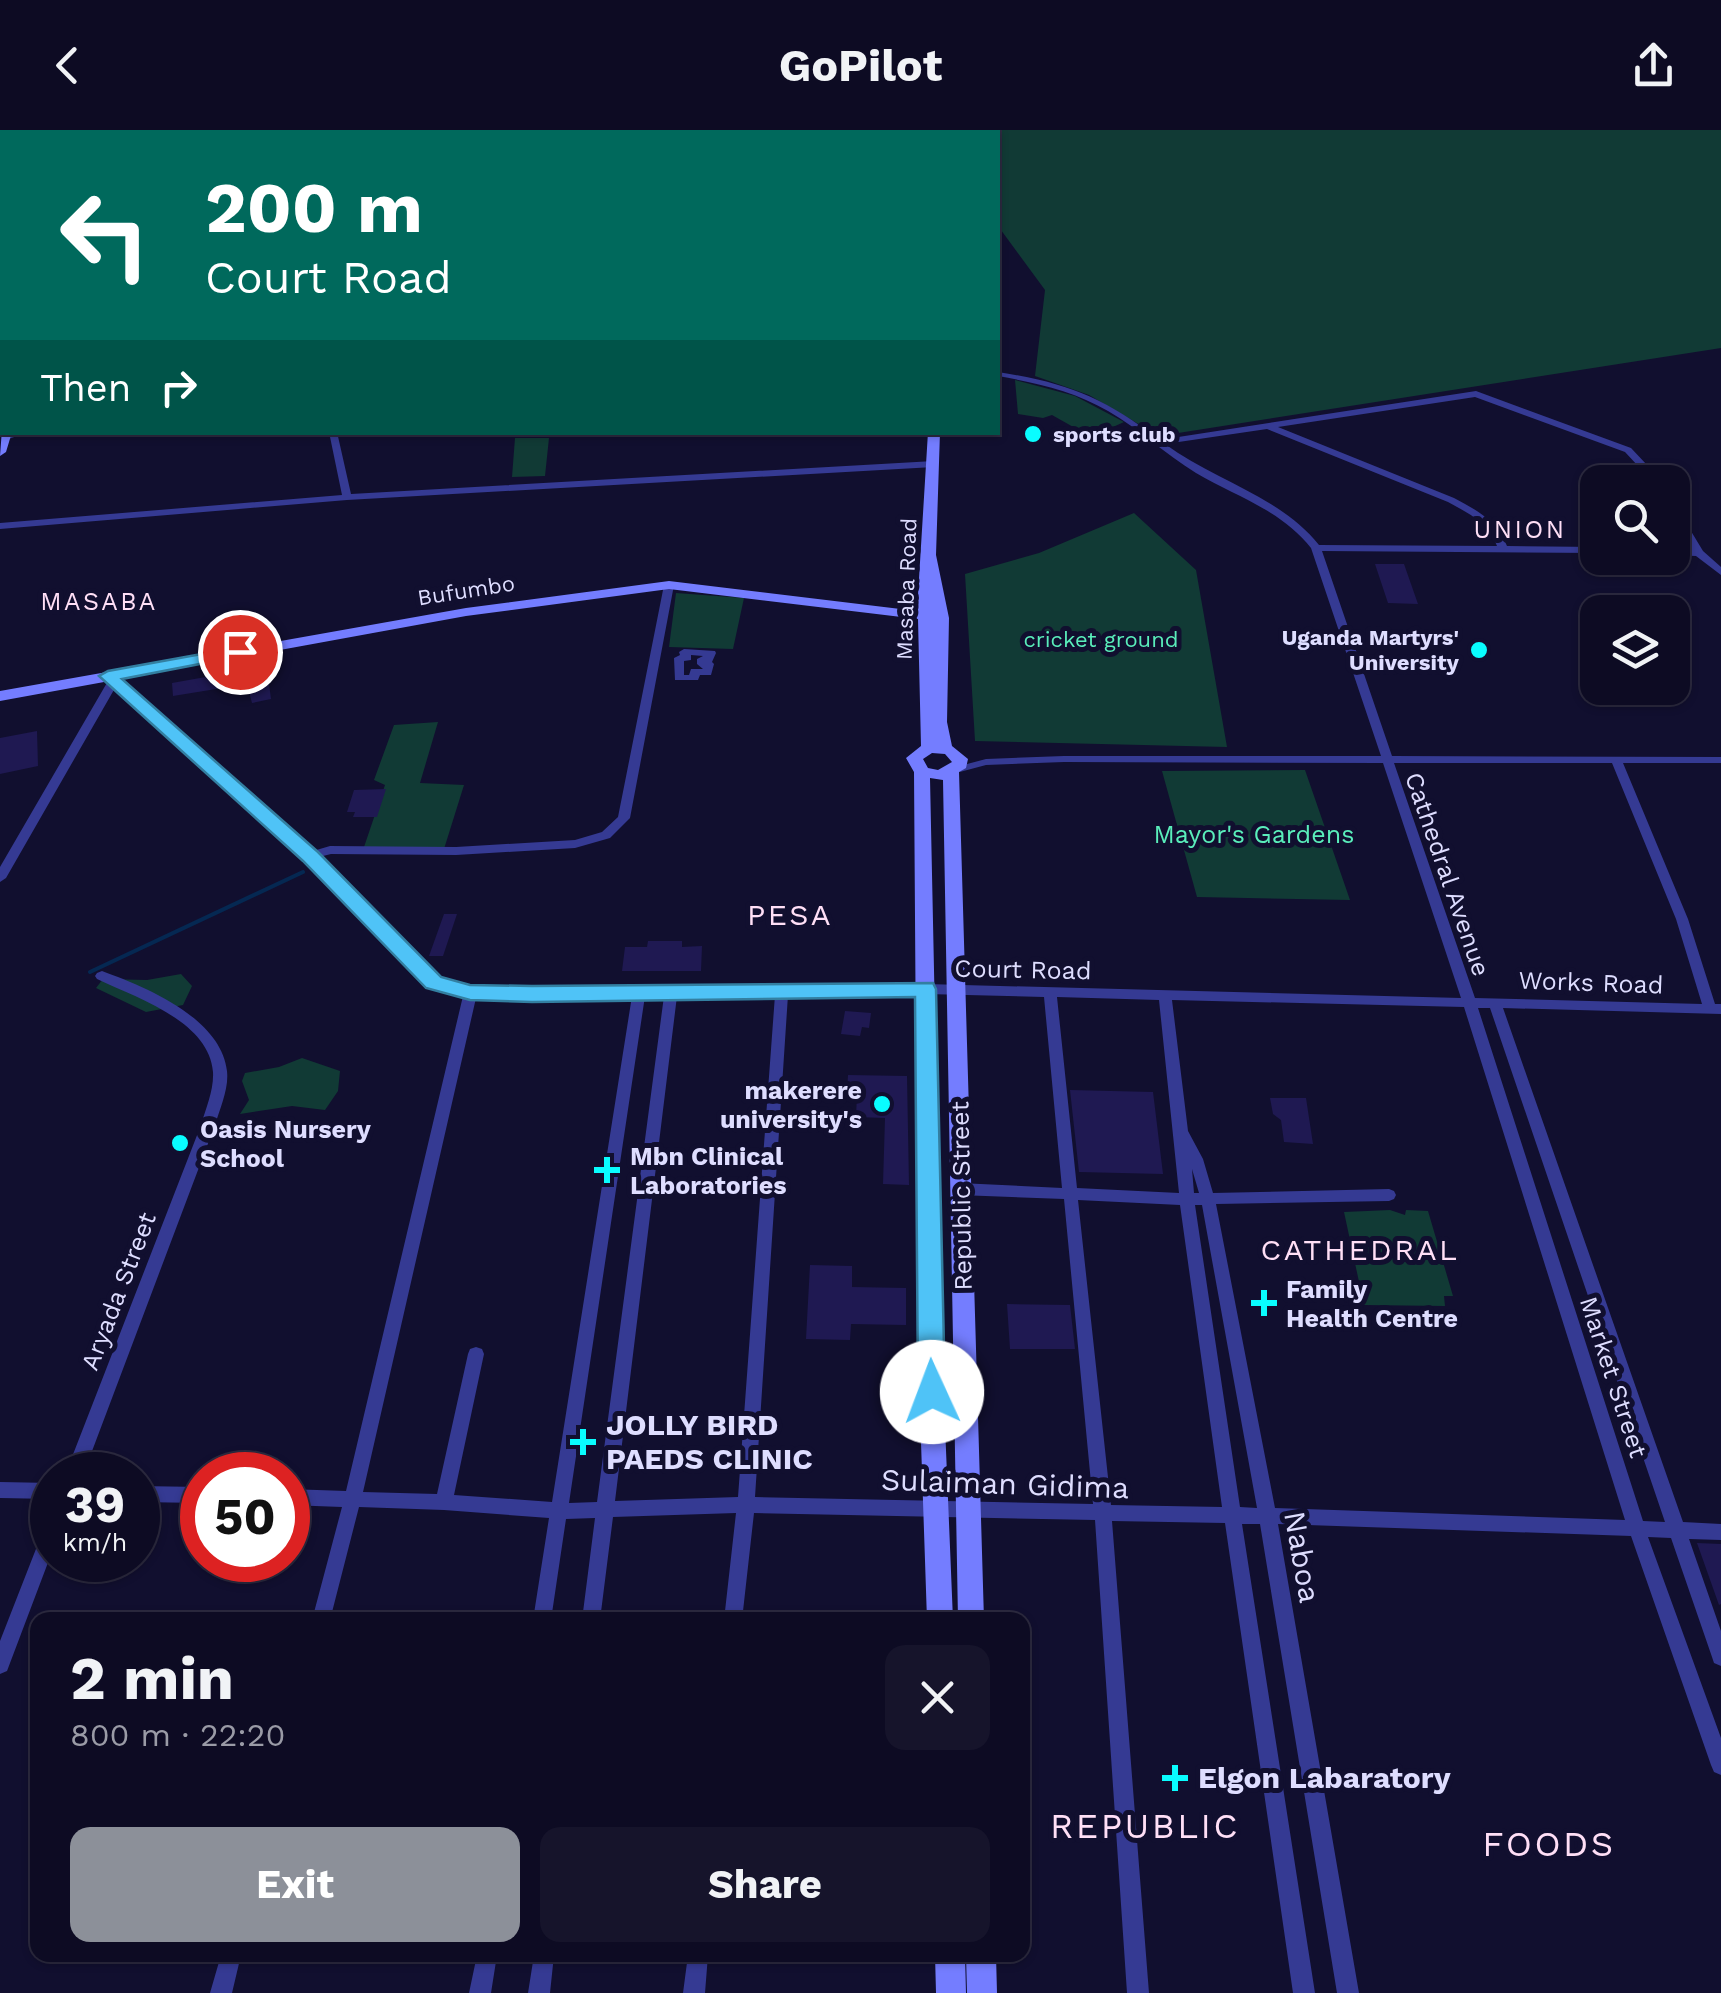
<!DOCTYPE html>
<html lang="en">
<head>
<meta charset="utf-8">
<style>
	body { margin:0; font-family:"Work Sans",sans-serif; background:#16142b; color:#f1f3f6; height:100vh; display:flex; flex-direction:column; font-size:38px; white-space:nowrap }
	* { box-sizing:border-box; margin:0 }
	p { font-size:32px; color:#9a9ba6 }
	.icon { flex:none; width:55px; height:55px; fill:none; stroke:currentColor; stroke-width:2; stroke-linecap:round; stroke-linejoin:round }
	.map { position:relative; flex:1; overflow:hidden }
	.side { position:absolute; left:30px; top:1482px; width:1000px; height:350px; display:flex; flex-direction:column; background:#0d0b23; border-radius:20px; box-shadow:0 2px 8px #0004,0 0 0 2px #2d2b41 }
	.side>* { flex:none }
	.banner { position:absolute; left:0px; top:0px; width:1000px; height:305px; box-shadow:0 2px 8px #0004,0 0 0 2px #2d2b41; background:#00695c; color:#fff; overflow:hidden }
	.tools { position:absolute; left:1580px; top:335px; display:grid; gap:20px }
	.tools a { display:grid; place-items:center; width:110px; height:110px; border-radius:20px; background:#0d0b23; box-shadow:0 2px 8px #0004,0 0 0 2px #2d2b41; font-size:50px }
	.speed { position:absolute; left:30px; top:1322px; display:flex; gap:20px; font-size:50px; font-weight:700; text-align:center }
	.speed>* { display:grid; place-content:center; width:130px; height:130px; border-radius:50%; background:#0d0b23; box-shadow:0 2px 8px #0004,0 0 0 2px #2d2b41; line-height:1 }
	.speed small { font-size:25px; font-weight:400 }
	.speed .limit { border:15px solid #d22; background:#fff; color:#111 }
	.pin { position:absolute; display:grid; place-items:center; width:85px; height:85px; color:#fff; margin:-42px; border:5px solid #fff; border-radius:50%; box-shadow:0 2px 10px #0007 }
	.me { position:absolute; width:110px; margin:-55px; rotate:358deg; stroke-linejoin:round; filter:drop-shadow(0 0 8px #0008) }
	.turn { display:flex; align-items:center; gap:35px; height:210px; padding:0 40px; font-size:45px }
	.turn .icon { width:130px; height:130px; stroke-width:2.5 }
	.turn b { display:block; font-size:70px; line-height:85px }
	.then { display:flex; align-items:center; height:95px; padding:0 40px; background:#0003; gap:20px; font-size:38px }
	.round { display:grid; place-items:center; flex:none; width:105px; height:105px; border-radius:20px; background:#16142b }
	.summary { display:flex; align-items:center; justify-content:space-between; height:170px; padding:0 40px }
	h1 { font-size:60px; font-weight:700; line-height:75px }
	.primary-button { display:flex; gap:20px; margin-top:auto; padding:20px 40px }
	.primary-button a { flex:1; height:115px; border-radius:20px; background:#8c9099; color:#fff; font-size:40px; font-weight:700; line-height:115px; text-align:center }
	.primary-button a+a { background:#16142b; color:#f1f3f6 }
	header { display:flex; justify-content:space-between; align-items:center; height:130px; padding:0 40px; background:#0d0b23; font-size:45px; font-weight:700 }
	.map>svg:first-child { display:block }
</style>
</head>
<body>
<header><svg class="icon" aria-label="back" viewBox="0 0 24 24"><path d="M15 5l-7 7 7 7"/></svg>GoPilot<svg class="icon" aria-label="share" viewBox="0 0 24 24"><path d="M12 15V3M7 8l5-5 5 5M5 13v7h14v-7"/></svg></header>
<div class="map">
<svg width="1721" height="1863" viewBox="0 0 1721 1863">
	<rect width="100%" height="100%" fill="#110f2f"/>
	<path fill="#113a35" d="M931,0h790v218l-562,88 -70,-41 -54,-19 10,-86 -47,-64v-94z
		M1015,250l60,16 49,26 -33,15 -39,-22 -9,3 -25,-4z
		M515,308h34l-4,38 -33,1z
		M1134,383l62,57 31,177 -252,-6 -10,-167 74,-21z
		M676,463l68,5 -11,51 -64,-2z
		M438,592l-18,61 44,2 -20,64 -80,-2 21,-62 -11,-5 20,-55z
		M1305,640l45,130 -153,-3 -35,-126z
		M181,844l11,12 -9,19 -37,7 -50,-24 7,-9 44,1z
		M302,928l38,13 -2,20 -13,19 -33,-4 -52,8 9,-14 -7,-19 3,-8 34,-6z
		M1390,1080l15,5 1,-5 22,1 25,85h-9l1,10 -81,-1 -20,-93z"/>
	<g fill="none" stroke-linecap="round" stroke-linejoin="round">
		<path stroke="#052852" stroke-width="4" d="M90,842l213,-100"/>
	</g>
	<path fill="#1f1952" d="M1375,434h29l14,40 -30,-1z
		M256,538l11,1 4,30 -19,4 -5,-19 -74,12 -1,-13z
		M37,601l1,35 -38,8v-36z
		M386,659l-9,28h-24l2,-5h-8l7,-22z
		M444,784h13l-14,42h-14z
		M648,811h34v6l20,-1 -1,25h-79l3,-24h22z
		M845,881l26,2 -2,15 -7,-1 -2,9 -19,-2z
		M848,945l59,1 2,109 -26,-1 2,-66 -29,-1 1,-23 -10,-1z
		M1070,960l83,2 10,82 -84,-2z
		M1270,968h36l7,46 -29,-2 -3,-22 -8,-6z
		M810,1135l42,1v21l54,1v37l-55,-1 -1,16 -44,-1z
		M1007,1174l63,1 5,44h-65z
		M1697,1413l24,1v60l-2,1z"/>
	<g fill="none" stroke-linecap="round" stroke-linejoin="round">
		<path fill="#353a93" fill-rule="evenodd" d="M244,0h6l-1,2h-6z
			M492,0h6v2h-6z
			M998,242c69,11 106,25 161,68l317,-49 155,57 32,34h-10l-28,-30 -150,-55 -197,30 176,71c23,12 43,23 53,48l91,1v6l-276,-2 70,205 329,1v6h-98l65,156 27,85h6v10l-218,-6 180,514 38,2v16l-32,-1 32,92v35l-7,-3 -2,-6 -41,-119 -23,-1 73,201v37l-7,-3 -3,-7 -80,-229 -353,-12 81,469h-22l-77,-469h-18l73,469h-22l-68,-470 -113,-2 37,472h-22l-32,-473 -341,-7 -12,107h-18l12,-107 -123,4 -13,103h-18l13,-102 -29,1 -15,101h-18l16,-102 -105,-8 -85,-3 -29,113h-18l30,-113 -54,-2v-16l58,2 117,-495 -34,-10 -122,-127 -192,-171 -109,190 -6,4v-15l108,-186 -5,-5 5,-3 4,1 201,177 17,-5 126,1 119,-7 27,-8 16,-15 46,-232 5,-3 5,3 -44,233 -20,20 -35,10 -119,7 -125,-1 -12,3 120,123 31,8 456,-4 535,14 -78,-235 -319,-1 -78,3 -30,8 -4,-1v-4l34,-9 78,-3h317l-70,-208c-30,-38 -74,-51 -115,-75 -31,-19 -57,-44 -88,-62 -34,-20 -72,-28 -110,-35zM1267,299l181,73c20,11 41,21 49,44l-178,-1c-39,-49 -104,-64 -154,-101zM1394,633h218l64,156 26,85 -227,-6zM926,864l118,3 18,191 -103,-5 -5,2 -2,4 2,4 5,2 105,4 29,305 -338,-7 33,-502zM775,865l-37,502 -123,4 62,-505zM632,866l-80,506 -98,-7 30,-141 -2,-5 -6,-2 -6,2 -2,5 -31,140 -74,-2 113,-494zM645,866h19l-67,506 -28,1zM1057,867l102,3 20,193 -102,-5zM1172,870l292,7 161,513 -350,-12 -59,-304 173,-3 5,-2 2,-4 -2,-4 -5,-2 -176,4 -10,-34 -15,-28zM1478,878h12l175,514 -22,-1zM1192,1039l7,24h-5zM1078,1070l102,5 42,302 -111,-2zM1195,1075h7l55,303 -17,-1z
			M12,302h16l-22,8 -4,-3z
			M329,302h8l14,62 583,-33 4,3 -4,3 -587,33 -347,29v-6l342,-28z
			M1672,375l5,3 26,43 18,16v8l-25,-19 -24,-1v-6l20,1 -20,-33z
			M684,519l31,2 1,2 -4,9 2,2 -3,11h-11l-2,5h-23l-1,-22 6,-3 -1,-3zM691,525l12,1 -6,3v5l6,5h-12l-2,6h-5v-14l7,-1z
			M102,841c44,16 119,47 125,100 2,18 -7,37 -12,54l-132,350h-18l136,-350c5,-17 13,-35 12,-53 -4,-51 -76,-74 -116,-93l-2,-3 2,-3z
			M0,1352l52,1v16l-52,-1z
			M138,1356l64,1v16l-64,-1z
			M52,1393v29l-45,119 -7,3v-33l43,-110 3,-6z
			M221,1825h20l-9,38h-22z
			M477,1825h20l-6,38h-22z
			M534,1825h20l-4,38h-22z
			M688,1825h20l-3,38h-22z"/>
		<path fill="#747dff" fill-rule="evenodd" d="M804,0h10l1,2h-9z
			M0,269l2,1v13l-2,-1z
			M2,299v3h10l-6,20 -6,4z
			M928,302h12l-4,123 13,63 -2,104 5,24 16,13 -2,9 -7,4 25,848h-26l-15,-840 -13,-2 12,575 11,267h-26l-9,-267 -4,-581 -8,-14 15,-12 -3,-127 -249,-30 -203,27 -466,85v-10l466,-83 203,-27 248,30zM932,623l13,1 7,8 -14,8 -10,-2 -5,-9z
			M935,1825h30l1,38h-30z
			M966,1825h30l1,38h-30z"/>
	</g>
	<path fill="#4fc3f7" stroke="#337fa1" stroke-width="2.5" d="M240,517l8,5 -2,3 -124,24 196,173 123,125 29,8 62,1 401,-3 3,6 9,403 -4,9 -9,3 -10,-3 -4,-9 -3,-395 -383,5 -62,-2 -44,-12 -123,-127 -204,-185 9,-5z"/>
	<g fill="#09fdff" stroke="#110f2f" stroke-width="4">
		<circle cx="1033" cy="304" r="10"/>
		<circle cx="1479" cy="520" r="10"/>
		<circle cx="882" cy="974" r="10"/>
		<circle cx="180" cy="1013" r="10"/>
		<path d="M602 1025h10v10h10v10h-10v10h-10v-10h-10v-10h10z"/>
		<path d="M1259 1158h10v10h10v10h-10v10h-10v-10h-10v-10h10z"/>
		<path d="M578 1297h10v10h10v10h-10v10h-10v-10h-10v-10h10z"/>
		<path d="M1170 1633h10v10h10v10h-10v10h-10v-10h-10v-10h10z"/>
	</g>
	<g text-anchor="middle" stroke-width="10" stroke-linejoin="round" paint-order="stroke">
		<g font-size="22" font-weight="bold" fill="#deddff" stroke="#110f2f" text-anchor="start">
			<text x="1053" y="312">sports club</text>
			<text x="1459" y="515" text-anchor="end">Uganda Martyrs'<tspan x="1459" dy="25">University</tspan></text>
		</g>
		<g font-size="22" fill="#deddff" stroke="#110f2f">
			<text transform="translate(906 459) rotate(-88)" y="8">Masaba Road</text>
			<text transform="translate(466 460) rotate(-9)" y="8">Bufumbo</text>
		</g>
		<g font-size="22" fill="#5aeebb" stroke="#110f2f">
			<text x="1101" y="517">cricket ground</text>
		</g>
		<g font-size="25" letter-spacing="2.5" fill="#ffdff6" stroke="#110f2f">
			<text x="1520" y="408">UNION</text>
			<text x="99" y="480">MASABA</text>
		</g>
		<g font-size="25" fill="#5aeebb" stroke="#110f2f">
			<text x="1254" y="713">Mayor's Gardens</text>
		</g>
		<g font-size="25" fill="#deddff" stroke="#110f2f">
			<text transform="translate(1448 744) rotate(71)" y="9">Cathedral Avenue</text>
			<text transform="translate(1023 839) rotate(1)" y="9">Court Road</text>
			<text transform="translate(1591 852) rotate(2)" y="9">Works Road</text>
			<text transform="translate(961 1066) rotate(-91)" y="9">Republic Street</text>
			<text transform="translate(118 1161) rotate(-69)" y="9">Aryada Street</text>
			<text transform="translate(1614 1247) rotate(72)" y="9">Market Street</text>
		</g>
		<g font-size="25" font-weight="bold" fill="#deddff" stroke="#110f2f" text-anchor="start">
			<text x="862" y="969" text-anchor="end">makerere<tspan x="862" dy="29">university's</tspan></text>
			<text x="200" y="1008">Oasis Nursery<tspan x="200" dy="29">School</tspan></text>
			<text x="630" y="1035">Mbn Clinical<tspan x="630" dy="29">Laboratories</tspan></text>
			<text x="1286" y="1168">Family<tspan x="1286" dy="29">Health Centre</tspan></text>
		</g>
		<g font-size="30" letter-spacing="2.5" fill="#ffdff6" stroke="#110f2f">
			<text x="790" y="795">PESA</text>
			<text x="1360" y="1130">CATHEDRAL</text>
		</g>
		<g font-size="30" font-weight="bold" fill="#deddff" stroke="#110f2f" text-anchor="start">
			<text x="606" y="1305">JOLLY BIRD<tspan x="606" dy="34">PAEDS CLINIC</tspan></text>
			<text x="1198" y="1658">Elgon Labaratory</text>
		</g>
		<g font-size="30" fill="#deddff" stroke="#110f2f">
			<text transform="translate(1005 1354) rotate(2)" y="10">Sulaiman Gidima</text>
			<text transform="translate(1302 1427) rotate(80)" y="10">Naboa</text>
		</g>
		<g font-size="35" letter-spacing="2.5" fill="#ffdff6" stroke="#110f2f">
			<text x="1145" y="1708">REPUBLIC</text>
			<text x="1549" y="1726">FOODS</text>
		</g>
	</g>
</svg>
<div class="tools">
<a><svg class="icon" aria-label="search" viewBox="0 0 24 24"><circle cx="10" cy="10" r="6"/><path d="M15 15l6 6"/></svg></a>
<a><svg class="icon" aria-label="layers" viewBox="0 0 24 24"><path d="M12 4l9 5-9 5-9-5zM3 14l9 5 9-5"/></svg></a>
</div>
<div class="speed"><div>39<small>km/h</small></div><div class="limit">50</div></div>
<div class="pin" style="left:240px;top:522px;background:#d93025"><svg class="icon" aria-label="arrive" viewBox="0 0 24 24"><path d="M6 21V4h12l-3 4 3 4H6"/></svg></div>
<svg class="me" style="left:932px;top:1262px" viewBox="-20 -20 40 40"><circle r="19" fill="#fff"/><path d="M0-13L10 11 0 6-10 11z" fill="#4fc3f7"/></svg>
<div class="banner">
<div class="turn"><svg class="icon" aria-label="left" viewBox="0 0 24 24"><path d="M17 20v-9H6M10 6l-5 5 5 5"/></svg><div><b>200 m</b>Court Road</div></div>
<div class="then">Then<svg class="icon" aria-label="right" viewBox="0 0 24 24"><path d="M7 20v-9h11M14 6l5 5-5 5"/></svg></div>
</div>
<section class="side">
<div class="summary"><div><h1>2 min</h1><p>800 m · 22:20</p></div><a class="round"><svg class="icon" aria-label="close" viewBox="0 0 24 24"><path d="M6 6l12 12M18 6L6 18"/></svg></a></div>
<div class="primary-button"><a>Exit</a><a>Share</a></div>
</section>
</div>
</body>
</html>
